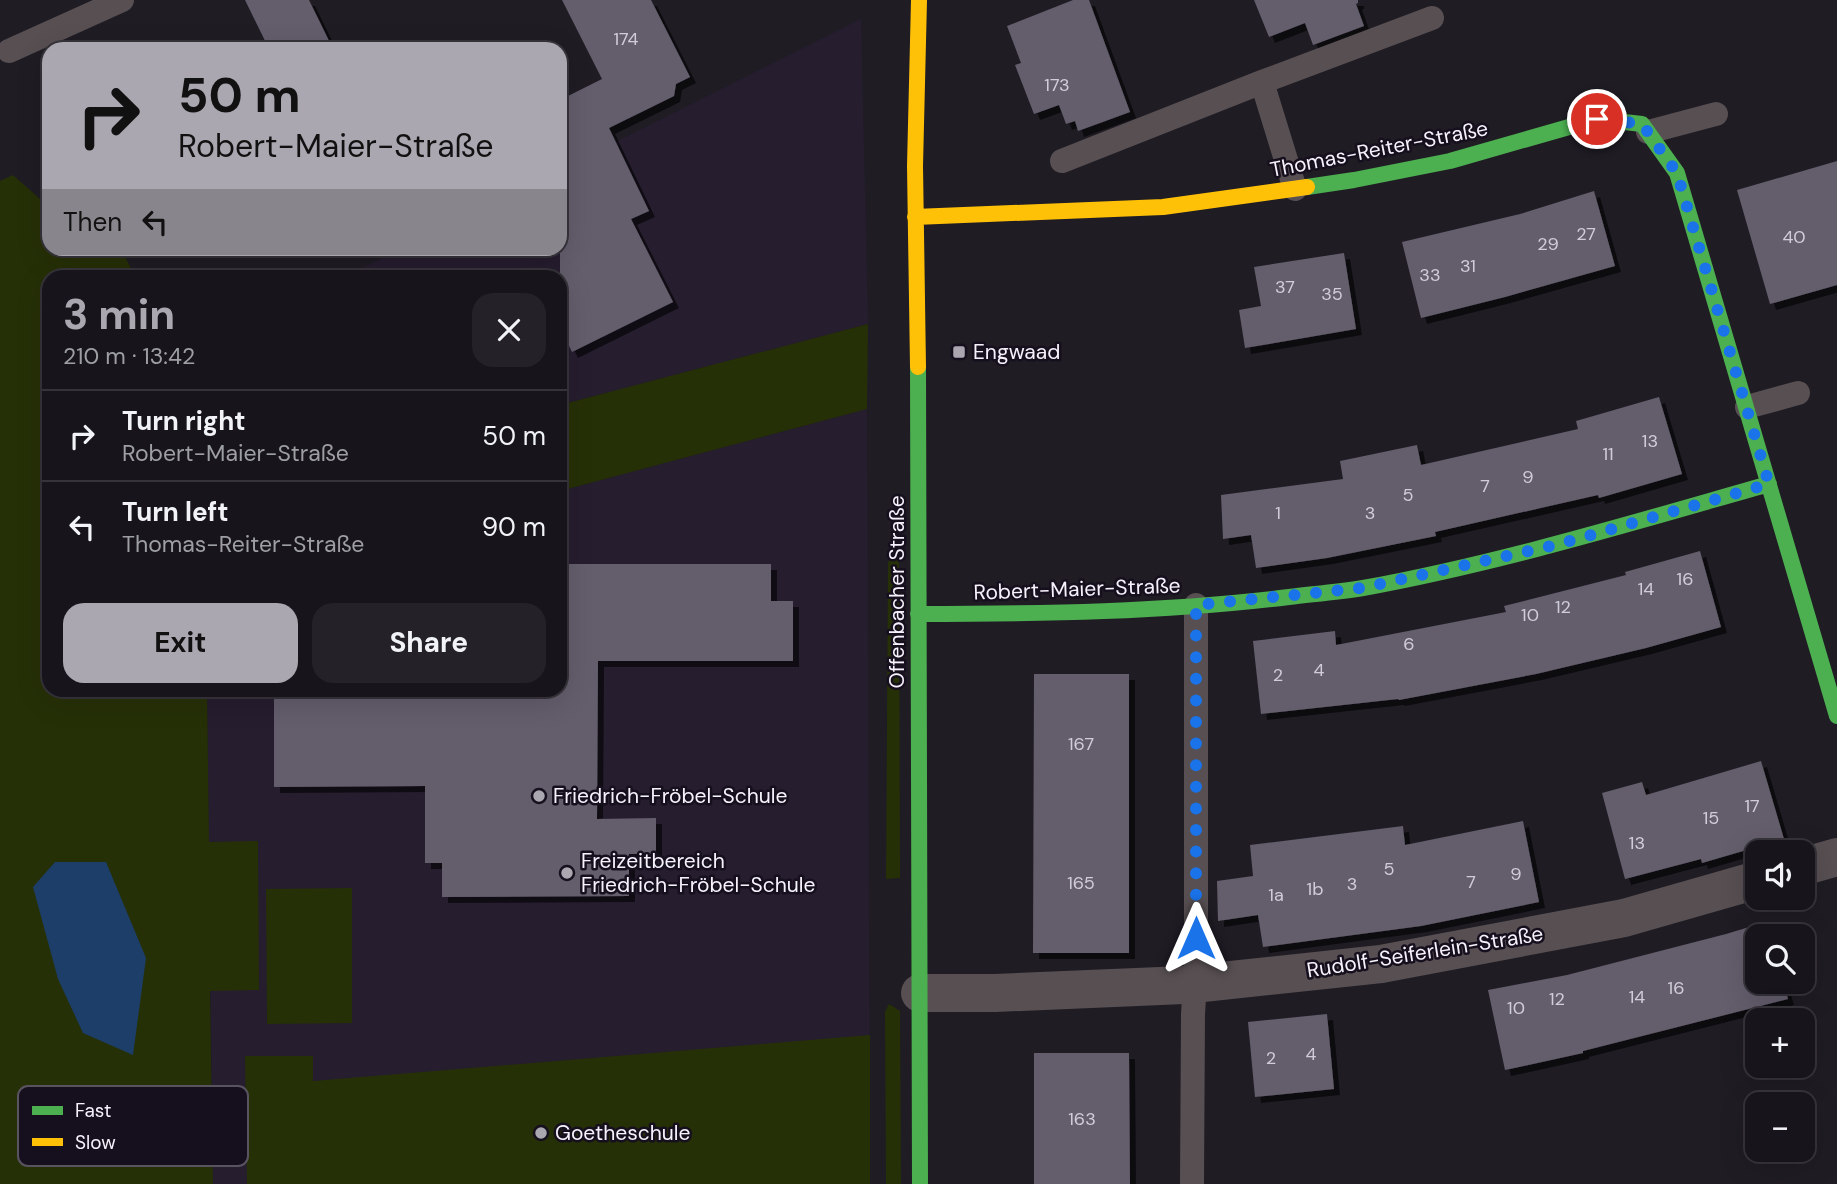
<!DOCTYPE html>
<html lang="en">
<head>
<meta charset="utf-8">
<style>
	body { margin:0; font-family:"DM Sans",sans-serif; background:#242228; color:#f1f3f6; height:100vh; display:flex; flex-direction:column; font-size:26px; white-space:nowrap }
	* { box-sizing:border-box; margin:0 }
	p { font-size:23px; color:#9e9fa3 }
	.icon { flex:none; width:38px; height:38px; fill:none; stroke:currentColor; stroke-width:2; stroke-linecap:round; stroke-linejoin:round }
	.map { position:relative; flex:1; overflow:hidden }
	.sheet { position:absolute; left:42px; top:270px; width:525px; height:427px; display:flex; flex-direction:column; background:#17151b; border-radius:21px; box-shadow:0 7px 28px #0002,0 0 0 2px #36343a }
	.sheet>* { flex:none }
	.guide { position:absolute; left:42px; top:42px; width:525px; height:214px; border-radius:21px; box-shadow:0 7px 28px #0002,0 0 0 2px #36343a; background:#aba7b0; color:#111; overflow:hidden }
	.controls { position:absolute; left:1745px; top:840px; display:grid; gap:14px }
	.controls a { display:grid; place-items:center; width:70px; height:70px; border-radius:14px; background:#17151b; box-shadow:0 7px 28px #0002,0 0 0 2px #36343a; font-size:35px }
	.pin { position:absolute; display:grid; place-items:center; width:60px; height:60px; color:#fff; margin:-30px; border:4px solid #fff; border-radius:50%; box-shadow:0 2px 7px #0007 }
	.me { position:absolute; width:77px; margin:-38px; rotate:0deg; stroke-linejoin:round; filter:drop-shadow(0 0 5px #0008) }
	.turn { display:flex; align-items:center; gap:24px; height:147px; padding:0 21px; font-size:32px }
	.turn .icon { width:91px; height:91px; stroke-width:2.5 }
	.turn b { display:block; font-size:49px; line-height:60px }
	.then { display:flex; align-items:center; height:66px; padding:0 21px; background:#0003; gap:14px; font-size:26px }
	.round { display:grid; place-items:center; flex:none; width:74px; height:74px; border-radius:21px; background:#242228 }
	.summary { display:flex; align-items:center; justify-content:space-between; height:119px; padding:0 21px }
	h1 { font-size:42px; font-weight:700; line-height:52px; color:#aba7b0 }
	.action { display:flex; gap:14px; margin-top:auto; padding:14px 21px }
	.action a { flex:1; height:80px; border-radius:21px; background:#aba7b0; color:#111; font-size:28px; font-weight:700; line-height:80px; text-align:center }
	.action a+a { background:#242228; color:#f1f3f6 }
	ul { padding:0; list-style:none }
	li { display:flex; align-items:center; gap:21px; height:91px; padding:0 21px; border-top:2px solid #36343a }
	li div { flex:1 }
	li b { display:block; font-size:26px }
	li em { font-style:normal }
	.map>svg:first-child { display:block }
</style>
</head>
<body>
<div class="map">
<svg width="1837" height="1184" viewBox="0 0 1837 1184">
	<defs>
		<filter id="shadow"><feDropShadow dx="6" dy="6" stdDeviation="0" flood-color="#0009"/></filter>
	</defs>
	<rect width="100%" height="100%" fill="#1f1c24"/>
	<path fill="#261d2f" d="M861,19l7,305 -308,81v-129h-215l57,-27 158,-1v-78z
		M867,409l3,775h-657l-6,-494h353v-199z"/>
	<path fill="#263007" d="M13,175l36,32v41l72,1 14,27h-86v414h158l2,152 49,-1 1,149 -49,1 3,193h-213v-1003z
		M868,324l-1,85 -307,82v-86z
		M899,553l1,325 -14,1 2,-317z
		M352,888v135l-85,1 -1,-135z
		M889,1004l11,7 1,173h-15l-1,-172z
		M870,1035v149h-623l-2,-128h68v25z"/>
	<path fill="#1c3e68" d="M55,862h51l40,96 -13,97 -50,-22 -25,-54 -25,-92z"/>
	<path fill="#635d6c" filter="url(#shadow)" d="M245,0h64l24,49h-64z
		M562,0h89l39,77 -14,7 -2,12 -65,32 40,83 -18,8 42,83 -101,50 -12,-25v-227l42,-21z
		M1073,0h16l41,112 -52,19 -3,-10 -9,3 -7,-19 -25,9 -19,-49 6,-2 -14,-37z
		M1254,0h104v3l-2,1 8,22 -51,19 -8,-22 -36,14z
		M1837,161v124l-67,19 -33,-114z
		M1594,191l21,75 -110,31 -84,21 -19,-76 118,-28z
		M1344,253l12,76 -111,19 -6,-38 22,-4 -7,-39z
		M1659,397l23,77 -83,24 -1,-3 -163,37 1,4 -109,22 -71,10 -5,-33 -28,4 -2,-44 122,-16 -3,-18 77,-16 4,20 157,-36 -2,-8z
		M1700,551l21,76 -75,21 -110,26 -137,26 -1,-1 -137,15 -8,-73 82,-10 1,14 170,-33 -2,-6 122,-31 -1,-3z
		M560,564h211v37h22v60h-195l-1,158 59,-1v36h-27v42l-187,1v-34h-17v-77l-151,1v-97h286z
		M1034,674h95v279h-96z
		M1761,761l23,78 -82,24 -1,-4 -76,20 -23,-86 40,-11 4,13z
		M1523,821l16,81 -118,24 -158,21 -5,-32 -40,6 -1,-40 36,-5 -3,-31 153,-19 2,19z
		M1766,922l4,14h-13v46h26l5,17 -205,52v2l-78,17 -17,-80 79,-15 159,-41z
		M1327,1014l7,75 -79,8 -7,-75z
		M1034,1053h95l1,131h-96z"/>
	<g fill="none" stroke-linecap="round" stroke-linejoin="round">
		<path stroke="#574f52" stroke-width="24" d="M9,51l113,-51
			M1262,82l33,107
			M1648,132l68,-18
			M1062,161l200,-79 170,-64
			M1747,407l51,-14
			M1192,1184l1,-170 3,-49v-360"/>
		<path stroke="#574f52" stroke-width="38" d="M1802,867l35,-10
			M920,993h75l189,-8 197,-21 243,-46 133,-38"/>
		<path stroke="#4caf50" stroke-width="16" d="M1307,187l47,-7 96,-19 147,-42 45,5 35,49 160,543
			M918,367l2,817
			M918,614c124,0 248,-2 371,-17 25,-3 49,-5 74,-9 137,-25 272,-66 406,-104"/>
		<path stroke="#ffc107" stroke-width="16" d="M915,217l248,-10 144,-20
			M918,367l-3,-201 4,-166"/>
	</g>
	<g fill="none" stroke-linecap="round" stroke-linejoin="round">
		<path stroke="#1a73e8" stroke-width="12" stroke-dasharray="0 21.6" d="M1196,938v-333l166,-17 194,-43 213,-61 -92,-311 -35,-49 -45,-5"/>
	</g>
	<g fill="#aba7b0" stroke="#160f1d" stroke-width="2.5">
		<rect x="952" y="345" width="14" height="14" rx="3.5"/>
		<circle cx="539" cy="796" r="7"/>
		<circle cx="567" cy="873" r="7"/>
		<circle cx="541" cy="1133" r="7"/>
	</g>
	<g text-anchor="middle" stroke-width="5" stroke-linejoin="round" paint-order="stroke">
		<g font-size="18" fill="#d1cdd8">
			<text x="626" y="45">174</text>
			<text x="1057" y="91">173</text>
			<text x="1586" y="240">27</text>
			<text x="1794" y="243">40</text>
			<text x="1548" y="250">29</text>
			<text x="1468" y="272">31</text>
			<text x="1430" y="281">33</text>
			<text x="1285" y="293">37</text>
			<text x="1332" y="300">35</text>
			<text x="1650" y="447">13</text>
			<text x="1608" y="460">11</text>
			<text x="1528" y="483">9</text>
			<text x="1485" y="492">7</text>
			<text x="1408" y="501">5</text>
			<text x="1278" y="519">1</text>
			<text x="1370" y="519">3</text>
			<text x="1685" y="585">16</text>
			<text x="1646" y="595">14</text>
			<text x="1563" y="613">12</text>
			<text x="1530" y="621">10</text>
			<text x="1409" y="650">6</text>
			<text x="1319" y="676">4</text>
			<text x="1278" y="681">2</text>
			<text x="1081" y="750">167</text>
			<text x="1752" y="812">17</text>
			<text x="1711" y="824">15</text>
			<text x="1637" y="849">13</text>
			<text x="1389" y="875">5</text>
			<text x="1516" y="880">9</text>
			<text x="1471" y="888">7</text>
			<text x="1081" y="889">165</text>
			<text x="1352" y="890">3</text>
			<text x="1315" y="895">1b</text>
			<text x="1276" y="901">1a</text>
			<text x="1676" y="994">16</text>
			<text x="1637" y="1003">14</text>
			<text x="1557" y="1005">12</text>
			<text x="1516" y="1014">10</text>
			<text x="1311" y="1060">4</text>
			<text x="1271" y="1064">2</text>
			<text x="1082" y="1125">163</text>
		</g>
		<g font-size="21" fill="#f6f2fc" stroke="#160f1d">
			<text transform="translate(1379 149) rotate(-11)" y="7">Thomas-Reiter-Straße</text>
			<text transform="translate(1077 589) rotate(-2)" y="7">Robert-Maier-Straße</text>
			<text transform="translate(897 592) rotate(-90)" y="7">Offenbacher Straße</text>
			<text transform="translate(1425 952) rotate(-9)" y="7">Rudolf-Seiferlein-Straße</text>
		</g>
		<g font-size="21" fill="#f6f2fc" stroke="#160f1d" text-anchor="start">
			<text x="973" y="359">Engwaad</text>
			<text x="553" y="803">Friedrich-Fröbel-Schule</text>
			<text x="581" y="868">Freizeitbereich<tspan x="581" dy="24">Friedrich-Fröbel-Schule</tspan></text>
			<text x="555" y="1140">Goetheschule</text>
		</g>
	</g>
	<rect x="18" y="1086" width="230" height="80" rx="10" fill="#160f1d" stroke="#595360" stroke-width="2"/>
	<rect x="32" y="1106" width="31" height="9" fill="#4caf50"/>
	<rect x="32" y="1138" width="31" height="8" fill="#ffc107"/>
	<g font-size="19" fill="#f6f2fc">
		<text x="75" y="1117">Fast</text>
		<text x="75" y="1149">Slow</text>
	</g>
</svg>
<div class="controls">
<a><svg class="icon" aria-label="sound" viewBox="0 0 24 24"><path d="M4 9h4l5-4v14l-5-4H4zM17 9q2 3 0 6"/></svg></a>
<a><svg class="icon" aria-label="search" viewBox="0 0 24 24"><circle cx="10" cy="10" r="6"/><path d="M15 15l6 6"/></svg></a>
<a>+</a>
<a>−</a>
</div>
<div class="pin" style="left:1597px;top:119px;background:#d93025"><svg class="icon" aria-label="arrive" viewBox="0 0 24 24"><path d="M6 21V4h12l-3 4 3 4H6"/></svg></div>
<svg class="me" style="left:1196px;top:938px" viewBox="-20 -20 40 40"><path d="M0-17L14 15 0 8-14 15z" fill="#1a73e8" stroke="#fff" stroke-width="4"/></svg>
<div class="guide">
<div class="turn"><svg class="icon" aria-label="right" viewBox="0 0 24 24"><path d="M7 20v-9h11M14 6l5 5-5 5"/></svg><div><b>50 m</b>Robert-Maier-Straße</div></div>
<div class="then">Then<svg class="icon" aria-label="left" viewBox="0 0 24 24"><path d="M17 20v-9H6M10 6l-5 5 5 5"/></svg></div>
</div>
<section class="sheet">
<div class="summary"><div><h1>3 min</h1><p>210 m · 13:42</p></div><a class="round"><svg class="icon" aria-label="close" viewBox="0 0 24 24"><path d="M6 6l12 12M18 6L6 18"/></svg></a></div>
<ul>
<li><svg class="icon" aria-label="right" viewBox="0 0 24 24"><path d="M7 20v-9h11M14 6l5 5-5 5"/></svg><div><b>Turn right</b><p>Robert-Maier-Straße</p></div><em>50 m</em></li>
<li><svg class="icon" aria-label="left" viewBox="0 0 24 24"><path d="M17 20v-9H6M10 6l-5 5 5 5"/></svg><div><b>Turn left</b><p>Thomas-Reiter-Straße</p></div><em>90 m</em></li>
</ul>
<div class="action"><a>Exit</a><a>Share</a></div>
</section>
</div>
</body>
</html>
